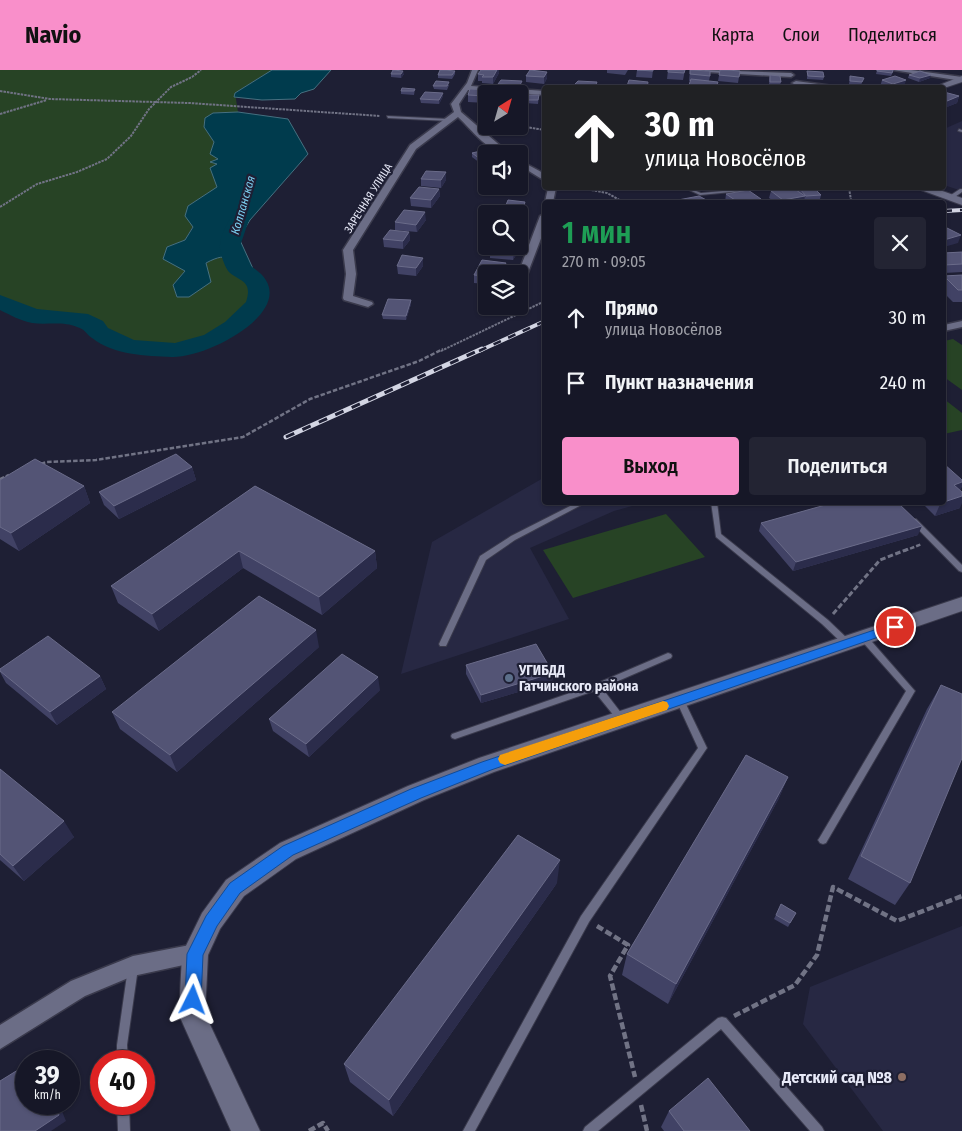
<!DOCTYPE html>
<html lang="ru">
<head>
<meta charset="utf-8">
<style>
	body { margin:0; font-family:"Fira Sans Condensed",sans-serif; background:#232433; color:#f1f3f6; height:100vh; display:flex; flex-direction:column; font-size:19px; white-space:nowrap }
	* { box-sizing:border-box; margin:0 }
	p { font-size:16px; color:#9e9fa7 }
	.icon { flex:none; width:28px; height:28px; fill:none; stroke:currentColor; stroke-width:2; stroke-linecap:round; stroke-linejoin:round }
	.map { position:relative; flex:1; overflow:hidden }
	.details { position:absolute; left:542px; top:130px; width:404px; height:305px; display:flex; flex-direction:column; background:#161727; border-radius:5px; box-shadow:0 1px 4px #0004,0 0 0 1px #353644 }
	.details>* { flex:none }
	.hud { position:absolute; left:542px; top:15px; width:404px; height:105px; border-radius:5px; box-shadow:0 1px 4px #0004,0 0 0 1px #353644; background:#202124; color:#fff; overflow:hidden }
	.needle { width:32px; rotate:37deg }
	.fabs { position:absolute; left:478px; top:15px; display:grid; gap:10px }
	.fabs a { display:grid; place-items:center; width:50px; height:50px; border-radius:5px; background:#161727; box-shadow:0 1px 4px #0004,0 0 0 1px #353644; font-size:25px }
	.speed { position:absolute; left:15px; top:980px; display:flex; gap:10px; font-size:25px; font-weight:700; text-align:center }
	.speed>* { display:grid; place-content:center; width:65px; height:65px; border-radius:50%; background:#161727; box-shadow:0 1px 4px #0004,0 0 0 1px #353644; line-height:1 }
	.speed small { font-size:12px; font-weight:400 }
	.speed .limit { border:8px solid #d22; background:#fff; color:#111 }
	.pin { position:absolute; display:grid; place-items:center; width:42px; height:42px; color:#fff; margin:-21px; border:2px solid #fff; border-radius:50%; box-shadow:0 1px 5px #0007 }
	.me { position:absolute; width:55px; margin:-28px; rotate:3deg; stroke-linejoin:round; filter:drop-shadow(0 0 4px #0008) }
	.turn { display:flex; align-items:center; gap:18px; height:105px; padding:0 20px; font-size:22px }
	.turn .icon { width:65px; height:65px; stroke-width:2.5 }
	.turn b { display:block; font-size:35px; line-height:42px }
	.round { display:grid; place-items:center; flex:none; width:52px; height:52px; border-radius:5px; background:#232433 }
	.headline { display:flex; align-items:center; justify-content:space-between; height:85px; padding:0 20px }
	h1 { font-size:30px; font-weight:600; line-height:38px; color:#1e9e55 }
	.cta { display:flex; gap:10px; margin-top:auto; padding:10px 20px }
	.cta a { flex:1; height:58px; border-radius:5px; background:#f98fca; color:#111; font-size:20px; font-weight:600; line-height:58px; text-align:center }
	.cta a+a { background:#232433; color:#f1f3f6 }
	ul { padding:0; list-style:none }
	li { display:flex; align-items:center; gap:15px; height:65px; padding:0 20px }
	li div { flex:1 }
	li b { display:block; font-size:19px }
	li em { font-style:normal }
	header { display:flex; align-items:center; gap:30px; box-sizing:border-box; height:70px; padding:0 25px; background:#f98fca; color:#111 }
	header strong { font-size:24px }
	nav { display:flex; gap:28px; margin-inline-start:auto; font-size:18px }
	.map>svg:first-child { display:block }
</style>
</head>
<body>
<header>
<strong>Navio</strong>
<nav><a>Карта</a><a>Слои</a><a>Поделиться</a></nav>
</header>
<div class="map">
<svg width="962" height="1061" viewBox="0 0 962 1061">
	<rect width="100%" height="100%" fill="#1e1f34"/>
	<path fill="#272843" d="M962,51v70l-18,-6v-56z
		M545,407v25l98,1 -29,8 -84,37 39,71 -168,55 31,-132z
		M962,856v205h-79l-80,-107 7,-37z"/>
	<path fill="#274325" d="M0,0h272l-37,23 3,19 -25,1 -9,14 10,15 4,17 -7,3 6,2v24l-29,18 5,20 -8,14 -18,7 18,24 -12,14 4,12h12c6,-13 18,-48 38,-41 6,3 13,10 18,14 46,37 -40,78 -71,80 -25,1 -52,-1 -73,-16 -7,-5 -11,-12 -21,-15 -12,-4 -25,0 -37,-1 -15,-2 -29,-10 -43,-16z
		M953,269l9,6v45l-18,-13v-36z
		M944,329l18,14v17l-18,4z
		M666,444l39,43 -132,41 -30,-48z"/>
	<path fill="#003b4d" stroke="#467080" d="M272,0h59l-17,19 -13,4 -6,6 -33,1 -28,-3 1,-4z
		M238,42l50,7 20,35 -58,66 -11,18 16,35 -3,3c-20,-16 -22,-26 -46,-13l5,19 -22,15h-12l-4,-12 12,-14 -22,-12 4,-12 18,-7 8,-13 -8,-11 3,-10 29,-19 -7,-19 7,-4 -7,-2 8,-3 -8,-5 4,-12 -10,-15 1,-9 8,-5z"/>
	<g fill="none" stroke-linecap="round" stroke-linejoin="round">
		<path fill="#003b4d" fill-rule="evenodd" d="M239,144l7,2 3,4 -9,26 7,18c68,37 -35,94 -75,93 -27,-1 -58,-2 -80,-19 -6,-4 -7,-9 -15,-11 -13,-6 -31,-2 -45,-4 -11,-2 -22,-8 -32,-13v-15l37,14 51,5 15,7 5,7 26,12 41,3 29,-8 21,-13 21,-20c7,-22 -6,-20 -17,-30 -4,-4 -10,-21 -9,-27 0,-8 7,-22 12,-29z"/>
		<defs>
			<path id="service" d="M387,46l62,3 2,1 -2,1 -61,-3z
				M959,59l3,1v2l-4,-1z
				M685,118h4l12,5 54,-5h10l-2,1 -63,6z
				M960,119h2v3l-10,7h-4v-2z
				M578,432h9l-72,38 -29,20 -39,84 -1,2h-6l-1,-2 41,-88 31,-20z
				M711,432h6l4,32 107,86 22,21 1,2 -1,2h-6l-22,-21 -106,-87z
				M912,449h4l46,46v7l-3,-1 -47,-48 -1,-2z
				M863,564l3,1 49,56 -89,152 -3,1 -3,-1 -2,-3 2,-3 86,-146 -46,-52 -1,-2 1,-2z
				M668,583l3,1 1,2 -1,2 -69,30 23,30 1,2 -1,2 -3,1 -3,-1 -25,-31 -139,48 -3,-1 -1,-2 1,-2 141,-49z
				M680,627l3,1 24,50 -118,174 -114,209h-12l118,-215 117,-168 -22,-48 1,-2z
				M133,893l4,1 1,4 -11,77 1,16h-11v-16l11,-77 1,-4z
				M722,947l4,1 96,109 2,4h-14l-89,-102 -123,102h-15l2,-4 133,-109z
				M117,1034h12l1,27h-12z"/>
			<path id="minor" d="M472,0h6l-7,16 74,5v4l-77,-5 -9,14 2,8 49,42c-21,0 -38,-24 -52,-37l-42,32 -63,101 3,24 -3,22 19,6 1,2 -5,3 -24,-7 -1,-2 3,-24 -3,-24 67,-105 44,-33 -3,-8 16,-21z
				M704,0l87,3 3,2 -3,2 -84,-5z
				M893,0h18l51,7v4z
				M796,11l37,5 3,2h-22l-20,-4 -2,-1z
				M519,90l26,14v7l-26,-16z
				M548,118h8l-3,14h-8z
				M545,143v15l-21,55 -5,3 -1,-12 22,-58z
				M962,251v6l-18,4v-6z
				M195,874l7,3 3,7 -3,7 -69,15 -48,20 -85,53v-24l71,-44 62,-25z"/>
			<path id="tertiary" d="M962,6v6l-18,6h-12z
				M920,118h14l28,10v7l-41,-15z
				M962,527v14l-468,161 -70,28 -128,59 -52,37 -24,33 -12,26 -3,59 55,117h-29l-52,-116 3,-61 20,-41 24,-33 54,-37 128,-57 71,-28z"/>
		</defs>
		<use href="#service" stroke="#3a3a4c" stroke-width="2"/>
		<use href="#minor" stroke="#3a3a4c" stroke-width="3"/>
		<use href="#tertiary" stroke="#3a3a4c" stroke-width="2"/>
		<path stroke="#717385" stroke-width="2" stroke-dasharray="2.5 1" stroke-linecap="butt" d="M0,21l50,8 139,4 191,13
			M0,44l47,-14
			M519,56l26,4
			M581,118l26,5 16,9
			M849,118l2,12 -2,2
			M0,137l37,-23 40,-12 30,-13 24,-23 18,-27 22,-22 21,-10 9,-7
			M441,281l104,-50"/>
		<path stroke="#717385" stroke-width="2.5" stroke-dasharray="4.5 2" stroke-linecap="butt" d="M41,394l5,-2 50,-2 147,-23 67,-38 109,-38 24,-12
			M0,409l9,-4
			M904,481l18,-7"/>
		<path stroke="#717385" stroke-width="3" stroke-dasharray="5.5 2.5" stroke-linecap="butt" d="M833,544l47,-54 28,-11"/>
		<path stroke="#717385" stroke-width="4.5" stroke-dasharray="7 3" stroke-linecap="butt" d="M597,856l31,19 -18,31 25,101
			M734,946l61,-31 22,-30 16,-68 64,34 65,-25
			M641,1035l6,26
			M309,1061l14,-8 5,8"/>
		<use href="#service" fill="#6b6d86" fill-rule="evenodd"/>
		<use href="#minor" fill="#6b6d86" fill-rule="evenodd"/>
		<use href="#tertiary" fill="#6b6d86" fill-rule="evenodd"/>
		<defs>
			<path id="rail-far1" d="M944,141l18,-1
				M479,281l66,-30"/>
			<path id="rail" d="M286,367l196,-88"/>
		</defs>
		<use href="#rail-far1" stroke="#d3d5e3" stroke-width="4"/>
		<use href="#rail" stroke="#d3d5e3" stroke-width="5"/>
		<use href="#rail-far1" stroke="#1e1f34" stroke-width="2.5" stroke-dasharray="8" stroke-linecap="butt"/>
		<use href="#rail" stroke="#1e1f34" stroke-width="3" stroke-dasharray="9" stroke-linecap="butt"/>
	</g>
	<path fill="#414265" d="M481,0h18v3l-6,11 -11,-1v-2h-4v-7z
		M607,0h21l-3,5 -18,-2z
		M637,0h16l-1,8 -16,-1z
		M668,0h17l-2,10 -16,-1z
		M690,0l20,6 -1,5 9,1 -1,6h-28l2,-7h-2z
		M720,0l20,1 -2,12 -20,-2z
		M877,0h17l-3,6 -15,-2z
		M455,1v3l-3,5 -14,-1v-3z
		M807,1l17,6 -1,3 -16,-1z
		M547,2v6l-3,6 -18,-2v-6z
		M391,4h13l-3,4 -10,-1z
		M770,5l11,7 -1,3h-11v-6z
		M909,5l21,3 -11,4 -11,-4z
		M850,6l14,2 -3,7 -12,-1z
		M882,10l22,7 -3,1h-19l-2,-1z
		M597,12v6h-23v-3z
		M498,14l24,1 -2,4 -22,-2z
		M449,15l-2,5 -13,-1 -1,-3z
		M415,19l-1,6 -13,-1v-3z
		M944,22l15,4 -2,7 -13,5z
		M545,23v13h-2l1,-6z
		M486,24v9l-18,-1v-7z
		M539,25l-1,9 -13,-1v-3z
		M443,26l-4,8 -18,-1 -1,-4z
		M485,80l-5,13 -8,-6v-4z
		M421,109l25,1 -5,8 -20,-2z
		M799,118l22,7 -1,4h-16v3h-29l-6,-4 2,-7h27z
		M439,119l1,7 -9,12 -20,-2 -1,-8z
		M726,124l35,5 -1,3h-35z
		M525,132v4l-3,8 6,1 -1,8 -6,12h-2v-21h-15v-4z
		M426,150l-9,12 -22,-2v-8z
		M409,162l1,8 -7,9 -19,-2 -1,-8z
		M521,169v8l-8,13 -23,-2v-8z
		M962,182v20l-18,1v-20z
		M397,196h26l-7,10 -18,-2z
		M505,201l-19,3v10l-12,-1v-8z
		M962,205v27h-9l-9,-9v-17z
		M411,234l-5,16 -23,-1 -1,-4z
		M192,397l4,13 -77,39 -15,-14 -5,-13z
		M0,410l84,6 6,17 -71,48 -19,-12z
		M962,410v6l-2,4v18l-25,8 -14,-14h23z
		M255,416l120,65 2,17 -55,47 -79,-47 -84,63 -41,-28 -7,-17z
		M828,432h69l21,33 -125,36 -34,-40 2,-8 69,-19z
		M319,577l-142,125 -57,-43 -8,-17z
		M466,595l87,8 -1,9 -71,21 -15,-29z
		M0,599l100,7 6,13 -49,36 -51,-42 -6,-11z
		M941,615l-31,198 -15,22 -47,-26 79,-170z
		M380,620l-71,67 -36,-26 -4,-12z
		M0,699l74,68 -50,44 -24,-21z
		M788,707l-10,23 -110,204 -46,-29 5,-21z
		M557,813l-164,233 -43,-34 -6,-18z
		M781,834l15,9 -8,14 -14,-8z
		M669,1041l81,20h-86l-3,-4z"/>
	<path fill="#2b2c4b" d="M497,0h2v3l-6,11v-7z
		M403,1l1,3 -3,4v-4z
		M547,2v6l-3,6v-7z
		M931,5l-1,3 -11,4 1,-4z
		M906,10l-2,7 -3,1h-9l1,-4z
		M443,23v3l-4,8v-4z
		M959,26l-2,7 -12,5 2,-7z
		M486,88v3l-6,2v-4z
		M446,102v8l-5,8v-8z
		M439,119l1,7 -9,12v-8z
		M805,126l-1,6h-21v-2z
		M761,129l-1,3h-17z
		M525,132v4l-4,10 1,-4z
		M425,142l1,8 -9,12 -1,-7z
		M528,145l-1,8 -6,12v-7z
		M409,162l1,8 -7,9v-8z
		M961,165l-3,8 -14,4v-7z
		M521,169v8l-8,13 1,-8 3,-6h2v-3z
		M423,188v8l-7,10v-8z
		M506,193l-1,8 -1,3h-4z
		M411,230v4l-5,16v-4z
		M192,397l4,13 -77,39 -5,-13z
		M962,412v4l-4,9 -4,-10z
		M84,416l6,17 -71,48 -8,-18z
		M962,426v7l-2,5 -25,8 6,-14h3z
		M816,432h9l-10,3z
		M922,456l-4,9 -125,36 3,-9z
		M239,481l4,17 -84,63 -7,-17z
		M375,481l2,17 -55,47 -3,-18z
		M316,560l3,17 -142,125 -7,-17z
		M553,603l-1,9 -71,21v-8z
		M100,606l6,13 -49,36 -7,-13z
		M378,607l2,13 -71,67 -3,-13z
		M788,707l-10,23 -110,204 8,-20z
		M64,751l10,16 -50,44 -11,-15z
		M560,790l-3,23 -164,233 -4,-16z
		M55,1034h4l7,17 -15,10h-16z"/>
	<path fill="#535475" stroke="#6a6b89" d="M393,0l10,1 -2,3h-10z
		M440,0h5l10,1 -3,4h-14z
		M481,0h16l-4,7h-11l2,-2 -6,-1z
		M530,0l17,2 -3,5 -18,-1z
		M637,0h16v1z
		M668,0h17l-1,3 -16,-1z
		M690,0l20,1v5l-20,-2z
		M720,0h7l13,1 -1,6 -20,-2z
		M877,0h16l-1,3 -15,-2z
		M807,1l16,1 1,5 -16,-1z
		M920,1l11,4 -11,3 -11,-3z
		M770,5l10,1 1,6h-11z
		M850,6l14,2 -2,4 -12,-1z
		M895,6l11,4 -13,4 -11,-4z
		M691,9l27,3 -2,5 -27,-2z
		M501,10l21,1 -2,4 -22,-1z
		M629,10l19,2 -1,6 -20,-2z
		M436,11l13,1 -2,4h-14z
		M578,11l19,1 -2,5 -21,-2z
		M753,15l37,2v1h-37z
		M402,18l13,1 -1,2h-13z
		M470,19l20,1 -1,4h-3v2l-18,-1z
		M496,21h21l-1,3h-21z
		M425,22l18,1 -4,7 -19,-1z
		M944,22l15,4 -12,5 -3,-1z
		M527,25h12l-1,5h-13z
		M485,80l5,4h-4v4l-6,1 -8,-6z
		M426,101l20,1 -5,8 -20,-1z
		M419,117l20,2 -8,11 -21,-2z
		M790,118h3l12,8 -22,4 -12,-9z
		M799,118h15l7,7 -15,1z
		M748,120l13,9 -18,3h-5l-12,-8z
		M699,126l11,6h-29l-3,-2z
		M508,130l17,2 -3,10 -18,-2z
		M404,140l21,2 -9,13 -21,-3z
		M506,142l12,2h-13z
		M519,144l9,1 -7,13 -2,-1z
		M944,158h3l14,7 -17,5z
		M390,160l19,2 -6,9 -20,-2z
		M492,176h25l-3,6 -24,-2z
		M962,182v12l-18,1v-12z
		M402,185l21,3 -7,10 -19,-2z
		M482,190l24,3 -6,11h-14v2l-12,-1z
		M962,205v15h-4l-14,-14z
		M388,229l23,1 -5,16 -24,-1z
		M176,384l16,13 -78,39 -15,-14z
		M35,389l49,27 -73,47 -11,-6v-47z
		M944,394l18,16v2l-8,3 8,7v4l-18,6z
		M255,416l120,65 -56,46 -80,-46 -87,63 -41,-28z
		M836,432h61l25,24 -126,36 -35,-39z
		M259,526l57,34 -146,125 -58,-43z
		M48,566l52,40 -50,36 -50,-41v-2z
		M536,574l17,29 -72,22 -15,-30z
		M342,584l36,23 -72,67 -37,-25z
		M941,615l21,9v64l-52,125 -49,-27z
		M746,685l42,22 -112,207 -49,-30z
		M0,699l64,52 -51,45 -13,-12z
		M518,765l42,25 -171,240 -45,-36z
		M781,834l15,9 -6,10 -14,-8z
		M26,995v39h29l4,11 -24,16h-35v-50z
		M708,1008l42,53h-66l-15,-20z"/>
	<path fill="#1a73e8" stroke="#114b97" d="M895,553l4,1 2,3 -2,3 -408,140 -70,28 -128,57 -53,38 -23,33 -14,29 -2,45 -3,6 -5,2 -6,-2 -2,-6 2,-46 19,-38 24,-33 53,-37 128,-57 71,-27z"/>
	<path fill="#f59e0b" d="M663,631l4,1 2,4 -2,4 -162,55 -5,-2 -2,-4 2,-4z"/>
	<circle fill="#5c6f8a" stroke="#1e1f34" stroke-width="2" cx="509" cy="608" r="5"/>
	<circle fill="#8d6e63" stroke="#1e1f34" stroke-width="2" cx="902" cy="1007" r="5"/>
	<g text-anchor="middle" stroke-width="4.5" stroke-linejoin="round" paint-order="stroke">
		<g font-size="11" fill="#e8eaf8" stroke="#1e1f34">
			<text transform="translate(368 128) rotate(-58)" y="4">ЗАРЕЧНАЯ УЛИЦА</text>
		</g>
		<g font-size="12" font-style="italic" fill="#7dd0f2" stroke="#1e1f34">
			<text transform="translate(243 135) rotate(-74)" y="4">Колпанская</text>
		</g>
		<g font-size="14" font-weight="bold" fill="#e8eaf8" stroke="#1e1f34" text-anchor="start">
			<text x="519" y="605">УГИБДД<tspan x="519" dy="16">Гатчинского района</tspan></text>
		</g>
		<g font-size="16" font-weight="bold" fill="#e8eaf8" stroke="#1e1f34" text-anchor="end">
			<text x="892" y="1013">Детский сад №8</text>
		</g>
	</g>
</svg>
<div class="fabs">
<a><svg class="needle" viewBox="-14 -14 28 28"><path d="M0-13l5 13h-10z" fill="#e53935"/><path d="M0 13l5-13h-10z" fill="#9e9fa7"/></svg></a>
<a><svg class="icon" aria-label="sound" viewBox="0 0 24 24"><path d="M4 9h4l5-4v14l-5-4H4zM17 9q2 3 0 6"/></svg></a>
<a><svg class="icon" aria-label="search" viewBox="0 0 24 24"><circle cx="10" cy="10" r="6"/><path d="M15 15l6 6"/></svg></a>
<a><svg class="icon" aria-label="layers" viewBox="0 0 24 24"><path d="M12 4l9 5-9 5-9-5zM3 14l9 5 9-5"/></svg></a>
</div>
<div class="speed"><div>39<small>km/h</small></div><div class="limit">40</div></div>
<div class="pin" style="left:895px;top:557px;background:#d93025"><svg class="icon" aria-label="arrive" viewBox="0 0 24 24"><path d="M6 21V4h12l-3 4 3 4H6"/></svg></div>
<svg class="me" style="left:193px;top:930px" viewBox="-20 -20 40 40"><path d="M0-17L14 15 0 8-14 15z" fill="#1a73e8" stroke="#fff" stroke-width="4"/></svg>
<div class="hud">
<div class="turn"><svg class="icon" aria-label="ahead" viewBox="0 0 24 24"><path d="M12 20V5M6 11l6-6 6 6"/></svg><div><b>30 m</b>улица Новосёлов</div></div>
</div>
<section class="details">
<div class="headline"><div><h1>1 мин</h1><p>270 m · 09:05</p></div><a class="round"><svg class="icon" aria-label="close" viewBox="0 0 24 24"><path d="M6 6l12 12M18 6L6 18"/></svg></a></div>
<ul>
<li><svg class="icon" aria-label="ahead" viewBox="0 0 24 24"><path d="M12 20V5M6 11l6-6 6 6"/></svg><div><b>Прямо</b><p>улица Новосёлов</p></div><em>30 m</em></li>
<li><svg class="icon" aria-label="arrive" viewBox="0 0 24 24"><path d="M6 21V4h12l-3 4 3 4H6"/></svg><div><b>Пункт назначения</b></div><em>240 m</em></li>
</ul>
<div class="cta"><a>Выход</a><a>Поделиться</a></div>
</section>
</div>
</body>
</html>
